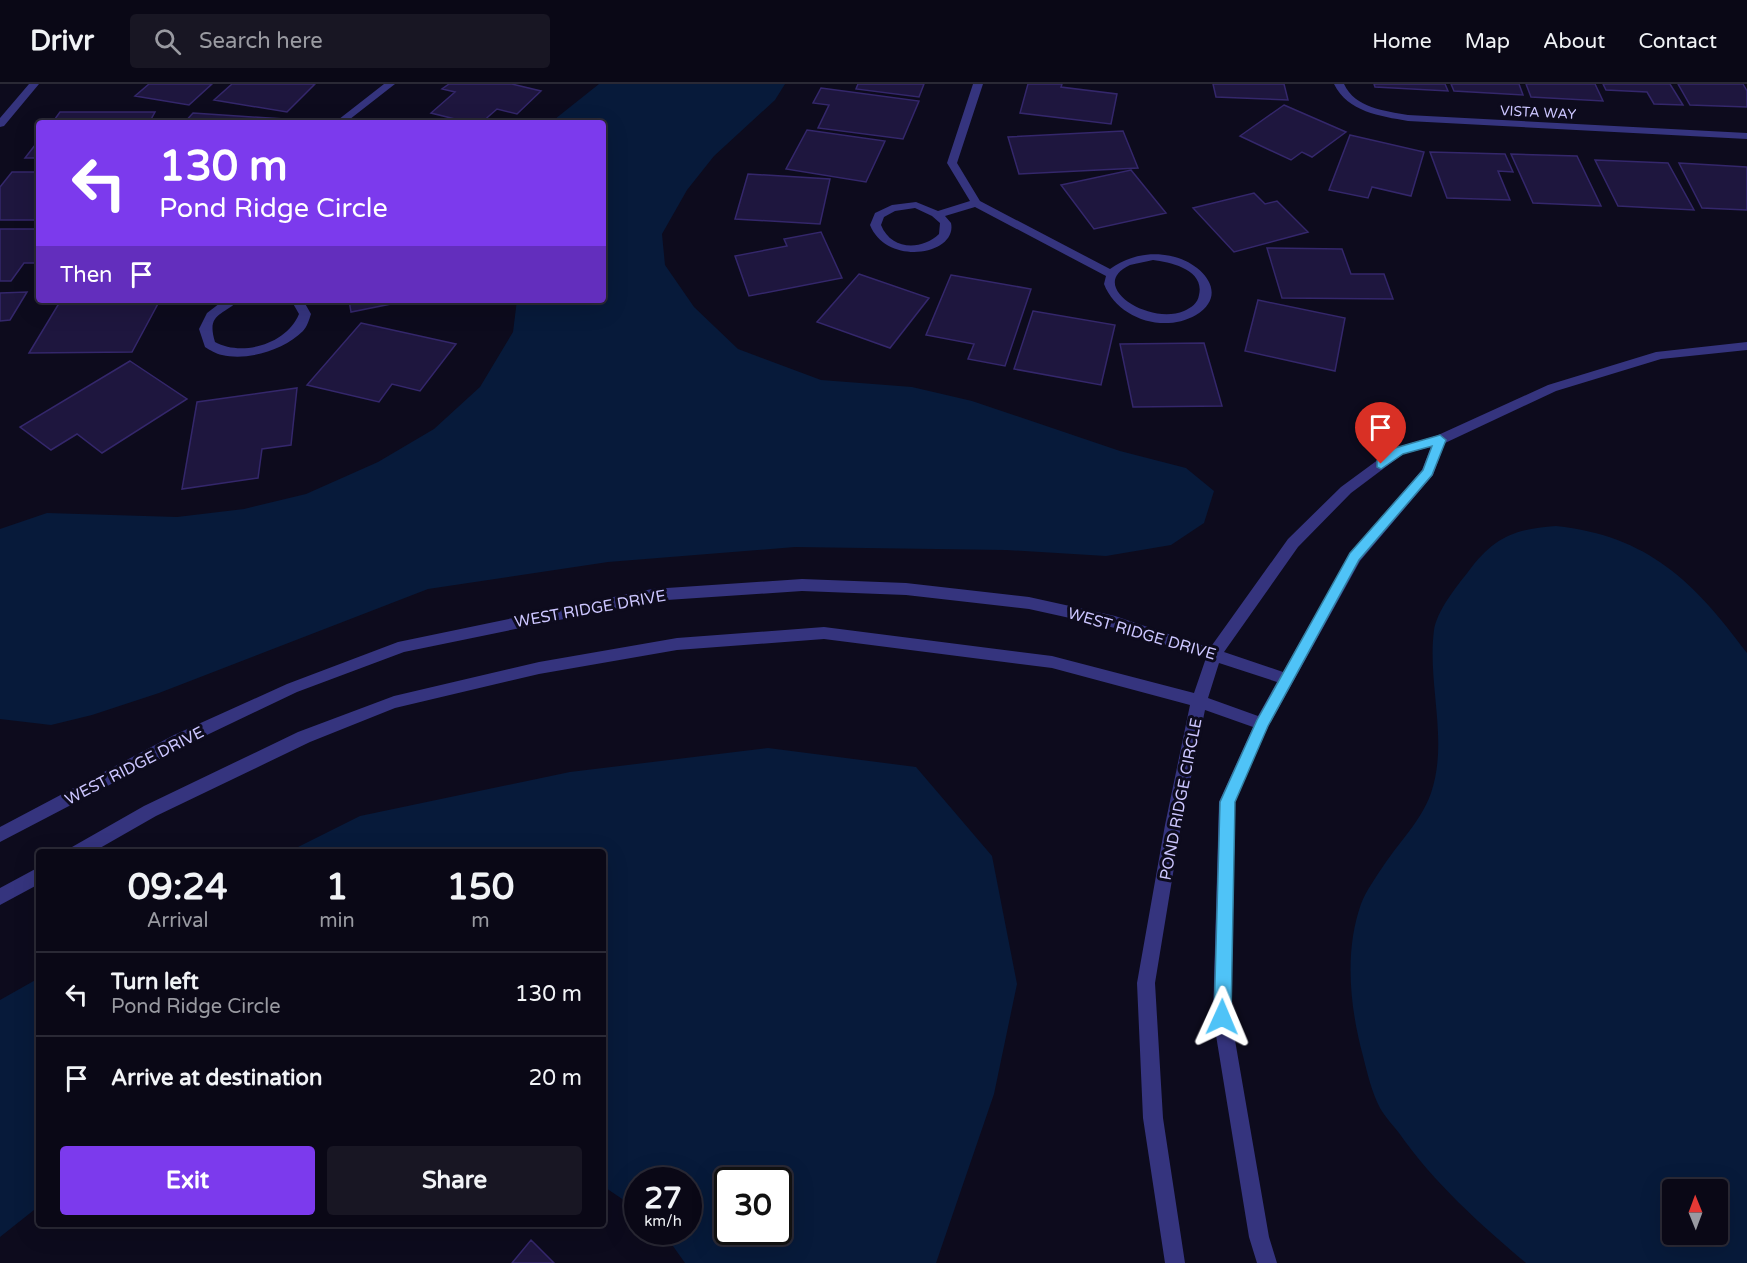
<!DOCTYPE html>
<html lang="en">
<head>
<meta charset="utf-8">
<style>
	body { margin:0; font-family:"Varela Round",sans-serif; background:#181623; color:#f1f3f6; height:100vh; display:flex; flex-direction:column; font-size:22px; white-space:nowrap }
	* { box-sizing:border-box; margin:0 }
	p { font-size:20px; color:#999aa1 }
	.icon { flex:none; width:33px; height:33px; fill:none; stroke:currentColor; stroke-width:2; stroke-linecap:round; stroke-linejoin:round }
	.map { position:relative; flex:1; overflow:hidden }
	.details { position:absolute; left:36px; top:765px; width:570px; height:378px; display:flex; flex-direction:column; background:#0a0816; border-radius:6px; box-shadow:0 6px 24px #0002,0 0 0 2px #2a2935 }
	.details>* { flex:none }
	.banner { position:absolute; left:36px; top:36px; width:570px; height:183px; border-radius:6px; box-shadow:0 6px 24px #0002,0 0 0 2px #2a2935; background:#7c3aed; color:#fff; overflow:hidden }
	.needle { width:39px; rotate:359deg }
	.controls { position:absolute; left:1662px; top:1095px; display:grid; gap:12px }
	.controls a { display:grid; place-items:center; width:66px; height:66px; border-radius:6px; background:#0a0816; box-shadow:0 6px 24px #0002,0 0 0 2px #2a2935; font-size:30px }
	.speed { position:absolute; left:624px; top:1083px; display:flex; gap:12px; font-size:30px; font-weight:700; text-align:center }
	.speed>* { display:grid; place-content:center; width:78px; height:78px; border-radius:50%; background:#0a0816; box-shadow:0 6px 24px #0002,0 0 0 2px #2a2935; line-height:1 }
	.speed small { font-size:15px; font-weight:400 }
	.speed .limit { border:3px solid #111; border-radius:9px; background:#fff; color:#111 }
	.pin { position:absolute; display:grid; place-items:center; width:51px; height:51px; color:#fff; margin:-62px -26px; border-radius:50% 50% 50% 0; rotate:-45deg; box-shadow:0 0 6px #0007 }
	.pin .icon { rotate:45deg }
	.me { position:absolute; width:66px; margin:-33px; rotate:1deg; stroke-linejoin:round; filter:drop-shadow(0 0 4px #0008) }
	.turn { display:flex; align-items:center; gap:21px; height:126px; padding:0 24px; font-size:27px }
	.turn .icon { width:78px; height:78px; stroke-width:2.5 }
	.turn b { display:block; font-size:42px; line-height:51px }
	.then { display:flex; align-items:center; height:57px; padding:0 24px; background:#0003; gap:12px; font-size:22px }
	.eta { display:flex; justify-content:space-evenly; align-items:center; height:102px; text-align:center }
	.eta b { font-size:36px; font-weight:700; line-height:42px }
	.cta { display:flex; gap:12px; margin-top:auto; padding:12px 24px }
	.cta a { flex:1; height:69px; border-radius:6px; background:#7c3aed; color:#fff; font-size:24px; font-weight:700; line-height:69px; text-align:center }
	.cta a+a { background:#181623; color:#f1f3f6 }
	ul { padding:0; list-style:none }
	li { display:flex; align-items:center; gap:18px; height:84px; padding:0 24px; border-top:2px solid #2a2935 }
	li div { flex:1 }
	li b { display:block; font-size:22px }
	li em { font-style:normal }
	header { display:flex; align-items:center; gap:36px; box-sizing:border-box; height:84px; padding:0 30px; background:#0a0816; border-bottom:2px solid #2a2935 }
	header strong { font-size:28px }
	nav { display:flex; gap:33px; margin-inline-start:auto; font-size:21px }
	.search { width:420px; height:54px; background:#181623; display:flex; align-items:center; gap:15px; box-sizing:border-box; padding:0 21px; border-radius:6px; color:#999aa1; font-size:22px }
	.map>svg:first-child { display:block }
</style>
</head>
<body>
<header>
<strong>Drivr</strong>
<div class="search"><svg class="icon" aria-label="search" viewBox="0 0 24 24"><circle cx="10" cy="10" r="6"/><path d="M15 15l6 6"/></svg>Search here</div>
<nav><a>Home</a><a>Map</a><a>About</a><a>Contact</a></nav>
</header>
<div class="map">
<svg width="1747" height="1179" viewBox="0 0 1747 1179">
	<rect width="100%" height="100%" fill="#0d0b1d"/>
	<path fill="#071a3a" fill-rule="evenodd" d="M599,0h186l-10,16 -61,56 -27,34 -25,44 3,31 29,42 44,42 83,31 91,7 60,14 148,50 66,17 28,23 -10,32 -33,22 -65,11 -100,-6 -211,-3 -187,15 -180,27 -269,104 -67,22 -41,10 -51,-6v-190l47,-16 130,4 67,-8 62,-15 72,-32 56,-33 46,-42 33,-55 4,-32h86v-177h-53z
		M1556,442c93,10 138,56 191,127v610h-221c-46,-39 -92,-80 -127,-130 -6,-8 -14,-16 -19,-25 -8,-15 -13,-36 -17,-52 -13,-48 -19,-104 -2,-152 5,-13 15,-27 23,-39 16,-24 37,-44 47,-72 18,-53 -4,-109 3,-163 3,-19 22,-43 34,-58 26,-35 46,-43 88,-46zM1672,1106h46v44h-46z
		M768,664l148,19 76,89 25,128 -23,110 -58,169h-251l-22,-31h25v-52h-50l-1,29 -34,-23v-334h-315l72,-36 210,-44zM728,1096h50v52h-50z
		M39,894v228l-39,31v-237z"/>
	<path fill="#1e163e" stroke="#34276b" stroke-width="1.5" d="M149,0h63l-23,21 -54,-9z
		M232,0h83l-28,28 -73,-12z
		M449,0h63l29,7 -24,23 -20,-5 -16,14h-10l-40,-10 24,-21 -13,-3z
		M858,0h66l-5,13 -63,-8z
		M1028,0h34l-1,3 56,7 -6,30 -91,-11z
		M1213,0h71l4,16 -72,-3z
		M1374,0h71l3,7 -73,-4z
		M1451,0h68l4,11 -69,-4z
		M1526,0h69l8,17 -72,-4z
		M1603,0h67l13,21 -29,-1 -7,-12 -41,-2z
		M1678,0h65l4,7v16l-57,-2z
		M821,4l98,13 -16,38 -85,-11 11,-23 -16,-2z
		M1284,21l62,27 -34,25 -10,-5 -11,8 -51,-24z
		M60,28h95l-6,11h-97z
		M193,29l91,6 -3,4h-97z
		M807,46l78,11 -19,41 -80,-13z
		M1123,47l15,37 -119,6 -11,-37z
		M1350,51l74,17 -13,44 -39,-9 -4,11 -39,-8z
		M39,56v18h-14z
		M1430,68l75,2 8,18 -15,-1 12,29 -63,-2z
		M1511,70l66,2 24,50 -68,-3z
		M1595,76l73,3 26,47 -76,-4z
		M1679,79l68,4v43l-45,-2z
		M1131,86l35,43 -72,16 -33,-44z
		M12,88h27v48h-39v-33z
		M748,90l82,5 -10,45 -85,-5z
		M1254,109l11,11 12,-3 31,31 -74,20 -41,-44z
		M0,145h39v34h-15l-13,18h-11z
		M821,148l21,46 -93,18 -14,-40 52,-10 -3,-7z
		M1267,164l75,1 9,25h33l9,25 -111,-1z
		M859,190l70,24 -39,50 -73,-26z
		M951,191l80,14 -26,77 -37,-7 6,-15 -48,-9z
		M27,208l-17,28 -10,1v-28z
		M61,216h99l-28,52 -103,1z
		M349,216h62l-60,12z
		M1258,216l87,18 -10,53 -90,-20z
		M1033,227l82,14 -14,60 -87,-16z
		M361,239l95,21 -36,47 -28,-7 -13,18 -72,-17z
		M1204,259l18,63 -89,1 -13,-63z
		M130,277l57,38 -85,54 -25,-19 -26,16 -31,-23z
		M297,304l-6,57 -29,4 -4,29 -76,11 15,-87z
		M531,1156l23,23h-42z"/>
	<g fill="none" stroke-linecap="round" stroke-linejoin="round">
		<path fill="#35347e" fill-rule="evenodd" d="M29,0h10l-35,42 -4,1v-9z
			M384,0h11l-50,39h-11z
			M973,0h10l-26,79 23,38 130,68c20,-14 42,-18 65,-12 27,7 55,37 21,58 -33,19 -79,3 -92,-31l2,-8 -131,-69 -30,9 6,7c7,32 -64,44 -81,2l5,-12 17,-8 24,-3 22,9 32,-10 -23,-38zM915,124l17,8 8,7 -1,11c-18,17 -48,16 -58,-9l3,-8 11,-6zM1153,176c18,2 52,10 46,35 -1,8 -8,13 -15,16 -36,15 -98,-26 -54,-46 7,-2 16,-3 23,-5z
			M1334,0h10c11,24 41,27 64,31l339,18v6l-339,-18c-28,-5 -60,-9 -74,-37z
			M224,216h15c-16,16 -33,13 -24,42 27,15 72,2 84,-28l-8,-14h12l8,14c-2,6 -4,13 -8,17 -19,19 -55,30 -81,24 -6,-1 -12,-5 -17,-8l-6,-18 8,-16z
			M1747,258v8l-86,9 -105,32 -111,52 -12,32 -73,86 -92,166 -33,75 -4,215 38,220 8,26h-20l-8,-26 -36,-220 6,-215 34,-75 -48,-17 -24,115 -26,158 8,135 22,145h-20l-22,-145 -6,-135 28,-158 25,-120 -138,-37 -228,-29 -147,11 -138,24 -144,34 -85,34 -154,74 -63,36h-23l2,-5 72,-41 154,-74 96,-36 145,-34 138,-24 147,-11 228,29 142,37 12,-35 -91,-30 -86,-19 -123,-14 -104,-4 -150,10 -248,51 -107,40 -111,53 -186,97v-15l174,-92 113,-51 111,-42 254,-53 150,-10 104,4 123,14 86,19 95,32 78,-109 53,-52 53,-39 42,-12 112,-51 108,-33zM1431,363l-9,23 -72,83 -67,119 -59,-20 74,-105 53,-54 52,-39zM1219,579l58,19 -19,34 -50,-18z
			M39,783v17l-39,21v-17z"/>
	</g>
	<path fill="#4fc3f7" stroke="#337fa1" stroke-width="1.5" d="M1440,351l6,5 -14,35 -73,85 -91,166 -33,76 -4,215 -3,6 -6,3 -5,-3 -3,-6 6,-215 37,-82 93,-167 73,-83 9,-24 -29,8 -22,15 -4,-2v-6l18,-13z"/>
	<g text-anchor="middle" stroke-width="6" stroke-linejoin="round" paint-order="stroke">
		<g font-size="14" fill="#ccc6ff" stroke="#0d0b1d">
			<text transform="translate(1538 28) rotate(3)" y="5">VISTA WAY</text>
		</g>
		<g font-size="16" fill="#ccc6ff" stroke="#0d0b1d">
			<text transform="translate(590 524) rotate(-10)" y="6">WEST RIDGE DRIVE</text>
			<text transform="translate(1142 549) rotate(16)" y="6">WEST RIDGE DRIVE</text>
			<text transform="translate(134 681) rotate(-27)" y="6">WEST RIDGE DRIVE</text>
			<text transform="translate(1180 715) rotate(-79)" y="6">POND RIDGE CIRCLE</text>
		</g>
	</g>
</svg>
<div class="controls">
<a><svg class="needle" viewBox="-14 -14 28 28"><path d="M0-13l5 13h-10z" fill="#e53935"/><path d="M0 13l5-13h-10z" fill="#999aa1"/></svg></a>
</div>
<div class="speed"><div>27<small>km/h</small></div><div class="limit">30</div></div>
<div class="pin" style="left:1381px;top:380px;background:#d93025"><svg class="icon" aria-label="arrive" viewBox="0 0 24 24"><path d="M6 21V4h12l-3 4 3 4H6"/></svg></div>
<svg class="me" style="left:1222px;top:933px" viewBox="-20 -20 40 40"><path d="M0-17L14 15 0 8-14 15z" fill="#4fc3f7" stroke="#fff" stroke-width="4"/></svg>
<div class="banner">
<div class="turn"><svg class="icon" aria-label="left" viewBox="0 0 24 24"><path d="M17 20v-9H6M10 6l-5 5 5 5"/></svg><div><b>130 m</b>Pond Ridge Circle</div></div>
<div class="then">Then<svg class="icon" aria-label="arrive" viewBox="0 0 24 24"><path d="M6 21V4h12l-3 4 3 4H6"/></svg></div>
</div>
<section class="details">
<div class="eta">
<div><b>09:24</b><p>Arrival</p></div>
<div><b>1</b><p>min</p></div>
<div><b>150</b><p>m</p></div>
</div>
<ul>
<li><svg class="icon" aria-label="left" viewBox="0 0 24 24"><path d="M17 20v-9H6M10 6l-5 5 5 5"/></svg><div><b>Turn left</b><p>Pond Ridge Circle</p></div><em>130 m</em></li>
<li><svg class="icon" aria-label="arrive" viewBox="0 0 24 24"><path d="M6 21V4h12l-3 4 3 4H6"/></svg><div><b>Arrive at destination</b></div><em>20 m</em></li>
</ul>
<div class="cta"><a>Exit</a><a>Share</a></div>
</section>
</div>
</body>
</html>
